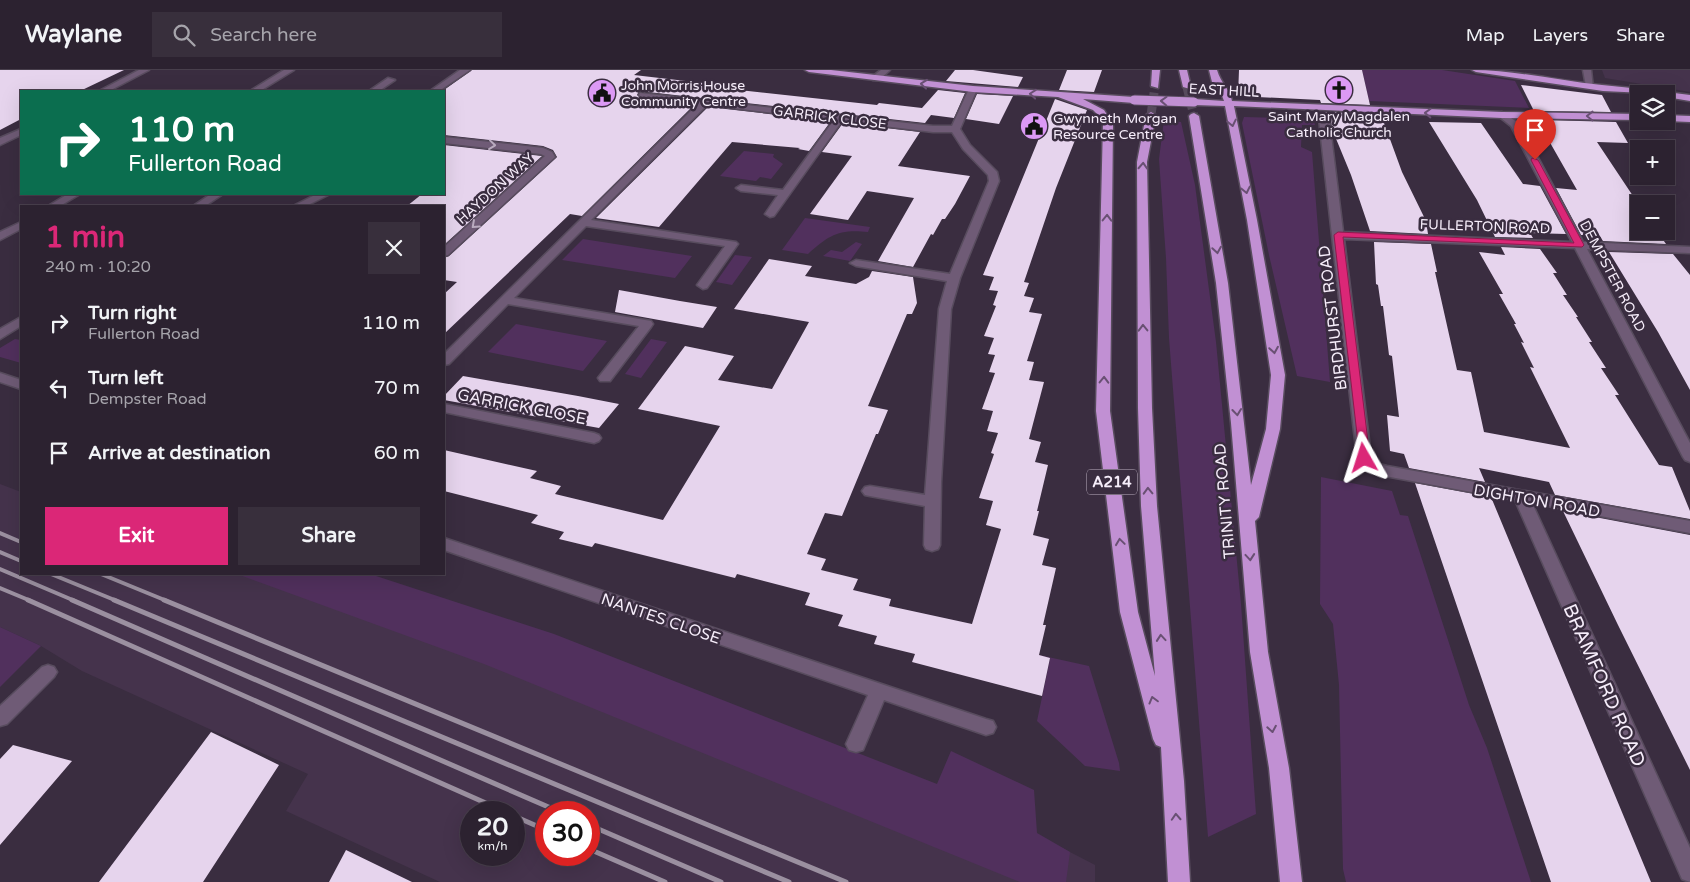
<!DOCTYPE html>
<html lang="en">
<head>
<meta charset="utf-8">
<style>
	body { margin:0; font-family:"Varela Round",sans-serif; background:#382f3c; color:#f1f3f6; height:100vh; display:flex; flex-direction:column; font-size:19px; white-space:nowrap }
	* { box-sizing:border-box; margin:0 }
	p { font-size:16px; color:#a6a4ab }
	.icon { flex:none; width:28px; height:28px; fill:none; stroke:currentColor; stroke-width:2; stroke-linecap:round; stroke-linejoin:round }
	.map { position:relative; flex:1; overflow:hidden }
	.drawer { position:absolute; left:20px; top:135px; width:425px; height:370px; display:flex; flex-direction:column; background:#2c2230; border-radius:0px; box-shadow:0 5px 20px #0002,0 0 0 1px #483f4c }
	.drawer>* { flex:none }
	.top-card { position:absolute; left:20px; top:20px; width:425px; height:105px; border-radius:0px; box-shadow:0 5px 20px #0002,0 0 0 1px #483f4c; background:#0b6e4f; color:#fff; overflow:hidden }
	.fabs { position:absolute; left:1630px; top:15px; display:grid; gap:10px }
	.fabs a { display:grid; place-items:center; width:45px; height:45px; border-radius:0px; background:#2c2230; box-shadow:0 5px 20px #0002,0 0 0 1px #483f4c; font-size:25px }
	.speed { position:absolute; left:460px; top:731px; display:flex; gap:10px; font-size:25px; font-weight:700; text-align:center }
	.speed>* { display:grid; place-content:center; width:65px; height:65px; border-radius:50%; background:#2c2230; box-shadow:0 5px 20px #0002,0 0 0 1px #483f4c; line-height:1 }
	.speed small { font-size:12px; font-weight:400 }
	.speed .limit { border:8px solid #d22; background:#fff; color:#111 }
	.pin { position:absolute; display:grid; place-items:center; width:42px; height:42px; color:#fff; margin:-51px -21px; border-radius:50% 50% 50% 0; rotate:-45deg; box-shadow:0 0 5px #0007 }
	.pin .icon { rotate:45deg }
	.me { position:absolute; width:55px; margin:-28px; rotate:354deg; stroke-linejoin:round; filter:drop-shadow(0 0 4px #0008) }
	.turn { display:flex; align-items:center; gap:18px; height:105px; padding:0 25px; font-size:22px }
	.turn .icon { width:65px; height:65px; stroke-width:2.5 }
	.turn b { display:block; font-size:35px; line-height:42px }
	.round { display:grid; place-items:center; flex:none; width:52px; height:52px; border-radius:0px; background:#382f3c }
	.summary { display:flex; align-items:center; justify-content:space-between; height:85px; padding:0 25px }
	h1 { font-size:30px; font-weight:700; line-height:38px; color:#db2777 }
	.button { display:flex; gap:10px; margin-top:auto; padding:10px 25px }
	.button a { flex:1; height:58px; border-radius:0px; background:#db2777; color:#fff; font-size:20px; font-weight:700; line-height:58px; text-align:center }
	.button a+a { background:#382f3c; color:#f1f3f6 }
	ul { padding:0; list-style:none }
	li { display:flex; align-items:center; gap:15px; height:65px; padding:0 25px }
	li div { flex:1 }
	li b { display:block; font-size:19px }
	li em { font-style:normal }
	header { display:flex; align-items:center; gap:30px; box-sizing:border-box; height:70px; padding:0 25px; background:#2c2230; border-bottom:1px solid #483f4c }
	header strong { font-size:24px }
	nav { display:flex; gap:28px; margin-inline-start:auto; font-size:18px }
	.search { width:350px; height:45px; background:#382f3c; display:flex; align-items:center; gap:12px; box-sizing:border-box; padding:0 18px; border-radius:0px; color:#a6a4ab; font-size:19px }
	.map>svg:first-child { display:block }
</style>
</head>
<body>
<header>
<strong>Waylane</strong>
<div class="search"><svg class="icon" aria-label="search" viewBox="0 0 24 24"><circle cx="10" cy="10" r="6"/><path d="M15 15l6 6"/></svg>Search here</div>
<nav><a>Map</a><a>Layers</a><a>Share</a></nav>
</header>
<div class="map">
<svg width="1690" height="812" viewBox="0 0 1690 812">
	<rect width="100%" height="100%" fill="#3a2d40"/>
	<path fill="#45334c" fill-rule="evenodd" d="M1602,0h88v22l-85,-14z
		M0,414l21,8v82h304l718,264 52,27v17h-655l-154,-71 22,-37 -226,-103 -41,-25 -41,-19zM471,742h43v43h-43zM546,742h43v43h-43z"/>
	<path fill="#51305d" d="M1362,0h80l73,11 14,27 -160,-7z
		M1244,47l69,2 2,6h-13l-1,22 11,5 18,230 -33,-6 -28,-121 -27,-132z
		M1164,50l17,2 14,63 21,157 25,262 15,210 -48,23 -39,-499 -3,-80 -7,-99z
		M744,81l30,3 -1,3 10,7 -12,15 -11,-2 -4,4 -36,-5z
		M805,148l65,9 -2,5c-29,-3 -39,3 -60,22l-26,-4z
		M583,169l109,17 -17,22 -113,-18z
		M856,172l6,2 -12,17 -27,-5 8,-6 11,2z
		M735,185l17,2 -20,28 -16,-3z
		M516,254l91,17 -24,30 -95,-19z
		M15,269l6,1v23l-21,-6v-9z
		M651,269l16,3 -26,36 -16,-4z
		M1321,407l71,14 8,24 8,1 61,189 18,43 44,134h-185l-3,-13 -4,-184 -6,-61 -13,-20z
		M237,504h133l184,60 383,150 14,-33 83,39 3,43 33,19 -4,30h-46l-536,-218z
		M0,557l41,19 -41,41z
		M1039,585l50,11 30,97 1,8 -35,-5 -48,-45 13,-62z"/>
	<path fill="#e6d4ed" d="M0,0h124l-44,21h-59v28l-21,11z
		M472,0h169l-7,5 69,8 -3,3 21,2 156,17 2,-2 43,5 16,-18 27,3 -11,25 -23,-3 -6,8 -286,-32 -2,4 6,5 51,5 -112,111 -12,-2 -126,120v-40l13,-12 -13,-2v-22l5,-2 108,-99 -4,-7 -10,-4 -99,-11v-45z
		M955,0h18l50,7 -5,10 -72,-6z
		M1067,0h35l-8,22 -35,-2z
		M1239,0h123l8,35 -49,-2 -1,-3 -82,-4z
		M1521,15l81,10 9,17 -77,-1z
		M977,24l36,2 -14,28 -33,-5z
		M1055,29l32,11 -31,78 -32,94 5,1 -5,13 10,2 -5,14 13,2 -15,47 7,1 -5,18 15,2 -15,57 12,3 -6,20 13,3 -11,46h2l-6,24 16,4 -7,26 14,3 -13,57h3l-7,30 11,3 -8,38 -130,-34 3,-8 -41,-10 3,-8 -39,-10 5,-11 -38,-10 5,-12 -73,-19 -2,4 -140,-35 -3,4 -33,-8 5,-7 -33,-9 7,-8 -94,-24v-41l93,21 -7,7 31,8 -6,8 108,26 57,-94 -82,-17 47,-63 49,10 -16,24 54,9 37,-67 -75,-13 35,-50 43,7 -7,10 51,8 13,-7 3,-6 41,6 4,26 -5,11h-5l-39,92 20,4 -10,24h-2l-34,82 -17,-3 -18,41 19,5 -5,11 37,9 -5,11 38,9 -2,7 83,18 29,-95 -15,-4 7,-24 -14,-3 15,-44 -3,-1 7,-20 -11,-2 6,-20 -11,-2 13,-36 -6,-1 6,-17 -7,-1 6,-16 -10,-2 12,-30 -3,-1 5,-14 -9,-1 5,-13 -11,-2z
		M708,37l123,14 -22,30 -11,-2 2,-1 -68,-6 -73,85 -63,-9z
		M1325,42l48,2 1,6h9l19,52 24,49 2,13 -58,-3 -19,-56 -19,-46 -1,-10z
		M1544,50l72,2 12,21 -31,-1 42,63v26h18l9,13 -63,-3 -4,-6h-18l-25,-47 21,2 -37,-65 10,1z
		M1429,52l52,1 42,61 17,2 26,48 -36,-1 3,5 -38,-1 -18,-37z
		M843,53l77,9 -22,34 72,10 -15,28 -10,15h-3l-9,16 -2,-1 -18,33 -35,-6 36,-63 -47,-7 -19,29 -38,-6 42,-58 -30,-4z
		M444,75l98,11 -98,89v-39h-37l15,-12h22z
		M1374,172l57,2 6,28h-2l22,98 14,2 13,60 86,16 -40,-81 4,1 -13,-26 3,1 -10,-19h2l-17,-30h4l-24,-42 26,3 -4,-8 39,2 17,24h-4l14,22h-4l15,22h-2l16,25h-3l17,26h-5l18,27h-4l44,70 13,2 18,44v8l-135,-24 -6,-13 -70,-14 6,14 -76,-14 -5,-14 -14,-3 -3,-36 12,2 -7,-61 -3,-1 -6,-49h-2l-3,-21 -2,-1z
		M1609,182l64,2 17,21v115l-32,-58z
		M619,220l61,11 37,6 -14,21 -88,-16z
		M463,306l115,20 41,8 -20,24 -155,-28v-4z
		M1415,413l76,14 160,385h-100z
		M1563,441l127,24v235l-72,-145z
		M211,662l68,33 -76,117h-104z
		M13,675l59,16 -72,84v-86z
		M346,780l66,32h-83z"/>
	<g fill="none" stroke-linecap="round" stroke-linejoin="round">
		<path stroke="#564a5c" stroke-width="9" stroke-dasharray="9 4.5" stroke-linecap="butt" d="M1187,17l7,29
			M1151,45l4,-29"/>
		<defs>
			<path id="minor" d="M139,0h10l-40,21h-10z
				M284,0h10l-34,21h-10z
				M460,0h10l-31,21h-9z
				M881,0h9l-11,10h-6v-4z
				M1583,0h8l2,18 -7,-2z
				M388,8l7,2 -16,11h-10z
				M973,16l4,3 -17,40 10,16 27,27 2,9 -39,97 -9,31 -10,173 -1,63 -2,4 -6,2 -6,-2 -2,-4 1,-39 -55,-10 -5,-1 -3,-4 3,-4 5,-1 55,9 14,-186 8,-28 -91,-15 -6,-3 6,-3 94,14 39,-93 -1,-6 -25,-26 -11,-17h-19l-91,-11 -68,95 -4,1 -5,-3 13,-19 -37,-4 -5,-3 5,-3 42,5 51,-70 -127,-15 -116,115 145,22 2,2 -31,44 -4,1 -6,-4 28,-39 -139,-20 -72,72 137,23 2,3 -2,3 -41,54h-10l-2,-3 41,-52 -131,-22 -59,60 -5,1v-11l254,-250 -55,-6 -4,-3 1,-2 293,33h19l17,-37z
				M1502,42l18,12 63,118 107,5v6l-103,-4 103,194v19l-5,-2 -2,-3 -108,-209 -231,-9 27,217 8,8 8,2 303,55v12l-158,-30 158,345v34l-8,-3 -167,-379 -130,-24 -16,-6 -12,-12 -38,-339 5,-3 5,3 14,113 229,10 -61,-116 -14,-11z
				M21,59v6l-21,10v-7z
				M444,67l99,11 9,4 3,5 -107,98 -4,1v-9l101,-91 -4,-2 -97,-11z
				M68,124h12l-20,12h-12z
				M211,124h12l-18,12h-12z
				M317,124h13l-24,12h-13z
				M21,152v7l-21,11v-8z
				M21,247v9l-21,13v-10z
				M0,303l21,7v9l-21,-7z
				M444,334l150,29 5,2 2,3 -2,3 -5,2 -150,-31z
				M444,468l542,181 7,2 3,6 -3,6 -7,2 -102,-35 -21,50 -7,2 -7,-2 -3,-6 22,-49 -424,-145z
				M48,595l6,2 3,5 -3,5 -47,47 -7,2v-20l42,-39z"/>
			<path id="highway" d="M805,0h26l142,16 161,11 4,3 -4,3 -51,-4 21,11 9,14 -3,287 28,201 17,64 -14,-170 -3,-98 -1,-246 9,-47 5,-3 5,3 -9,47 5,246 5,98 27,275 6,101h-22l-7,-135 -5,-2 -3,-6 -33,-127 -24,-201 7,-287 -2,-6 -8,-8 -35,-13 -85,-5 -164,-20z
				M1152,0h8l-2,18 -7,-2z
				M1179,0h8l4,17 -1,2 -7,-2z
				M1209,0h8c4,14 13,19 15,31l270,11 137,2v6l-137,-2 -268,-12 23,114 28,155 -5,54 -21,88 -4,4 13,131 21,116 13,114h-22l-11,-114 -19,-116 -19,-229 -15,-140 -27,-167 2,-2 3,-1 5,3 29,167 23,202 15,-56 5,-54 -24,-155 -22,-114 -31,-1 -4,-3 4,-3 30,2 -3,-8 -9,-11z
				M1472,0c44,0 86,11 130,15 30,3 59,6 88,10v6l-24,-4v-3l-63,-3 -127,-19z
				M1666,45l24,1v6l-24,-1z"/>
		</defs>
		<use href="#minor" stroke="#584c5e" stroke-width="3"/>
		<use href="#highway" stroke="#584c5e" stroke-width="3"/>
		<use href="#minor" fill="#6f5b76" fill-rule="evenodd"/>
		<use href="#highway" fill="#c190d3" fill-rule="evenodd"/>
		<path stroke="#9b90a0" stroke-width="4" d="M0,463l21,9
			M0,482l21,9
			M0,499l75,32
			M51,504l66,27
			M101,504l66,27
			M0,518l31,13"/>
		<path stroke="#9b90a0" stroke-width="5" d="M28,530l478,212
			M72,530l488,212
			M114,530l675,282
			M164,530l682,282
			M514,746l32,14
			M589,755l132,57
			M589,779l76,33"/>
		<defs>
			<path id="highway-bridge" d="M1134,30l60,2"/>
		</defs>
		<use href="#highway-bridge" stroke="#584c5e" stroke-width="11" stroke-linecap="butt"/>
		<use href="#highway-bridge" stroke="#c190d3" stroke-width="9"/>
	</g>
	<defs><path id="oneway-chevron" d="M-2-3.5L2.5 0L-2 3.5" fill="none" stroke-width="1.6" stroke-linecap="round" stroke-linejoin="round" transform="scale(1.25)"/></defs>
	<g stroke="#695073">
		<use href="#oneway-chevron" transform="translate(924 14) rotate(-174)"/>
		<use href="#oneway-chevron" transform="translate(1033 24) rotate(-175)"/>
		<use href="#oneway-chevron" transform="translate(1164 31) rotate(-178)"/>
		<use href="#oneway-chevron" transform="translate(1428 43) rotate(-178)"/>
		<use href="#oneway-chevron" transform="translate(1590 46) rotate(-179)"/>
		<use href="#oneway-chevron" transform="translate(1232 53) rotate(78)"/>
		<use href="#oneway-chevron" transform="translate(1143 96) rotate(-87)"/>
		<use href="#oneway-chevron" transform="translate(1246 120) rotate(78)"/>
		<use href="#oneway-chevron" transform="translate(1107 148) rotate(-89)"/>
		<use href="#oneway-chevron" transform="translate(1217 180) rotate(81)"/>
		<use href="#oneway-chevron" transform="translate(1143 258) rotate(-91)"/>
		<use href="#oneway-chevron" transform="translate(1274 280) rotate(81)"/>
		<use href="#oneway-chevron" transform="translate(1104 310) rotate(-89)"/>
		<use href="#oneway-chevron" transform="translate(1237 342) rotate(84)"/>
		<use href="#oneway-chevron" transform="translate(1148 421) rotate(-92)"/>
		<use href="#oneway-chevron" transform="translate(1120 472) rotate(-98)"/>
		<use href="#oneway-chevron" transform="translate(1250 487) rotate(85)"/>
		<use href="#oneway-chevron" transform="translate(1161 568) rotate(-95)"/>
		<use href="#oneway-chevron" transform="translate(1153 630) rotate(-105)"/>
		<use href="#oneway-chevron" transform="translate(1272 659) rotate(80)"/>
		<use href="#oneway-chevron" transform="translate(1176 747) rotate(-93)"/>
	</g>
	<g stroke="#b9abbf">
		<use href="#oneway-chevron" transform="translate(492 75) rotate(6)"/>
		<use href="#oneway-chevron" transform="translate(475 155) rotate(138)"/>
	</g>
	<path fill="#db2777" stroke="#8e194d" d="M1532,88l6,2 46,85 -2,2 -239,-10 27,221 -6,4 -4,-2 -26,-225 4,-3 236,11 -43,-83z"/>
	<defs>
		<symbol id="church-disc" viewBox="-11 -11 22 22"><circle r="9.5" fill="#dc99f5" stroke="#3a2d40"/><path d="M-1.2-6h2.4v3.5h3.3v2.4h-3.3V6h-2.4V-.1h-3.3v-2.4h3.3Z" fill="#111"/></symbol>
		<symbol id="civic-disc" viewBox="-11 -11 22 22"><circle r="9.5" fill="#dc99f5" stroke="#3a2d40"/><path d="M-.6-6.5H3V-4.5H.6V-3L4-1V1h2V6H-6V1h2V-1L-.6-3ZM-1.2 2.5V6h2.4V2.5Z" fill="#111"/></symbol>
	</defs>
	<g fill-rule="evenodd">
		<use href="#church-disc" x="1323" y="4" width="32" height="32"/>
		<use href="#civic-disc" x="586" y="7" width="32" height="32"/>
		<use href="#civic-disc" x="1018" y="40" width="32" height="32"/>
	</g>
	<g text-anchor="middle" stroke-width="5" stroke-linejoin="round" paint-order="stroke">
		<g font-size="14" fill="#f6edfa" stroke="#3a2d40" text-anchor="start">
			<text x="621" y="20">John Morris House<tspan x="621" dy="16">Community Centre</tspan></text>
			<text x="1339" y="51" text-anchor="middle">Saint Mary Magdalen<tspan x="1339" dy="16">Catholic Church</tspan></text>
			<text x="1053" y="53">Gwynneth Morgan<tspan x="1053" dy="16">Resource Centre</tspan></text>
		</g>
		<g font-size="14" fill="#f6edfa" stroke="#3a2d40">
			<text transform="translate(1224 20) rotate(3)" y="5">EAST HILL</text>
			<text transform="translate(830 47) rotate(7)" y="5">GARRICK CLOSE</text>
			<text transform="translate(495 118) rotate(-42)" y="5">HAYDON WAY</text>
			<text transform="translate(1485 156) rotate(2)" y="5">FULLERTON ROAD</text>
			<text transform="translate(1613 206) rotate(62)" y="5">DEMPSTER ROAD</text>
		</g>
		<rect fill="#3a2d40" stroke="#beb3c2" stroke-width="1" x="1087" y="399.5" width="50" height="25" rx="4"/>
		<g font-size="15" font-weight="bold" fill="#f6edfa">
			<text x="1112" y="417">A214</text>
		</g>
		<g font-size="16" fill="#f6edfa" stroke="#3a2d40">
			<text transform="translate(1332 248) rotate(-97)" y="6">BIRDHURST ROAD</text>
			<text transform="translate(522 336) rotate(11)" y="6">GARRICK CLOSE</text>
			<text transform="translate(1537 430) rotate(10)" y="6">DIGHTON ROAD</text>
			<text transform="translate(1224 431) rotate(-95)" y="6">TRINITY ROAD</text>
			<text transform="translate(661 548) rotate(19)" y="6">NANTES CLOSE</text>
		</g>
		<g font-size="19" fill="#f6edfa" stroke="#3a2d40">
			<text transform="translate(1605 615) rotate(66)" y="7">BRAMFORD ROAD</text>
		</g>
	</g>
</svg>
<div class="fabs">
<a><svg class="icon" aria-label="layers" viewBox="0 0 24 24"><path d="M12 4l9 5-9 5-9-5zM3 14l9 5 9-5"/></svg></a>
<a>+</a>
<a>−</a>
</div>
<div class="speed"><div>20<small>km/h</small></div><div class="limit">30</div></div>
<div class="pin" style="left:1535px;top:90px;background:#d93025"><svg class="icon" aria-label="arrive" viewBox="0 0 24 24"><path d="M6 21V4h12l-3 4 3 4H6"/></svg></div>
<svg class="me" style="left:1364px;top:388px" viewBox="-20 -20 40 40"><path d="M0-17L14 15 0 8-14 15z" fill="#db2777" stroke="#fff" stroke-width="4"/></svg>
<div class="top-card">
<div class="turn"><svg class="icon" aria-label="right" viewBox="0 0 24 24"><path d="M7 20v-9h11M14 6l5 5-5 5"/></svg><div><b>110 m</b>Fullerton Road</div></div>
</div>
<section class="drawer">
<div class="summary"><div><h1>1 min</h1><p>240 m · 10:20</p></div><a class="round"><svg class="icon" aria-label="close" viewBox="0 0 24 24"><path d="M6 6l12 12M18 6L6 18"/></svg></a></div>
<ul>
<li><svg class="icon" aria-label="right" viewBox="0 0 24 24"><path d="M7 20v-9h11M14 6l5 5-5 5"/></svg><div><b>Turn right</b><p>Fullerton Road</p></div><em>110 m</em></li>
<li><svg class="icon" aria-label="left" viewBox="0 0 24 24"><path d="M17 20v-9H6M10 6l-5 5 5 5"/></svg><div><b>Turn left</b><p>Dempster Road</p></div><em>70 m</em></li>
<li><svg class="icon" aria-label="arrive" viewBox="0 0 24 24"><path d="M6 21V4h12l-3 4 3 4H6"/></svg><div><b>Arrive at destination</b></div><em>60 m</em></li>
</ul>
<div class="button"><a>Exit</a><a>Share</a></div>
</section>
</div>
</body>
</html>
